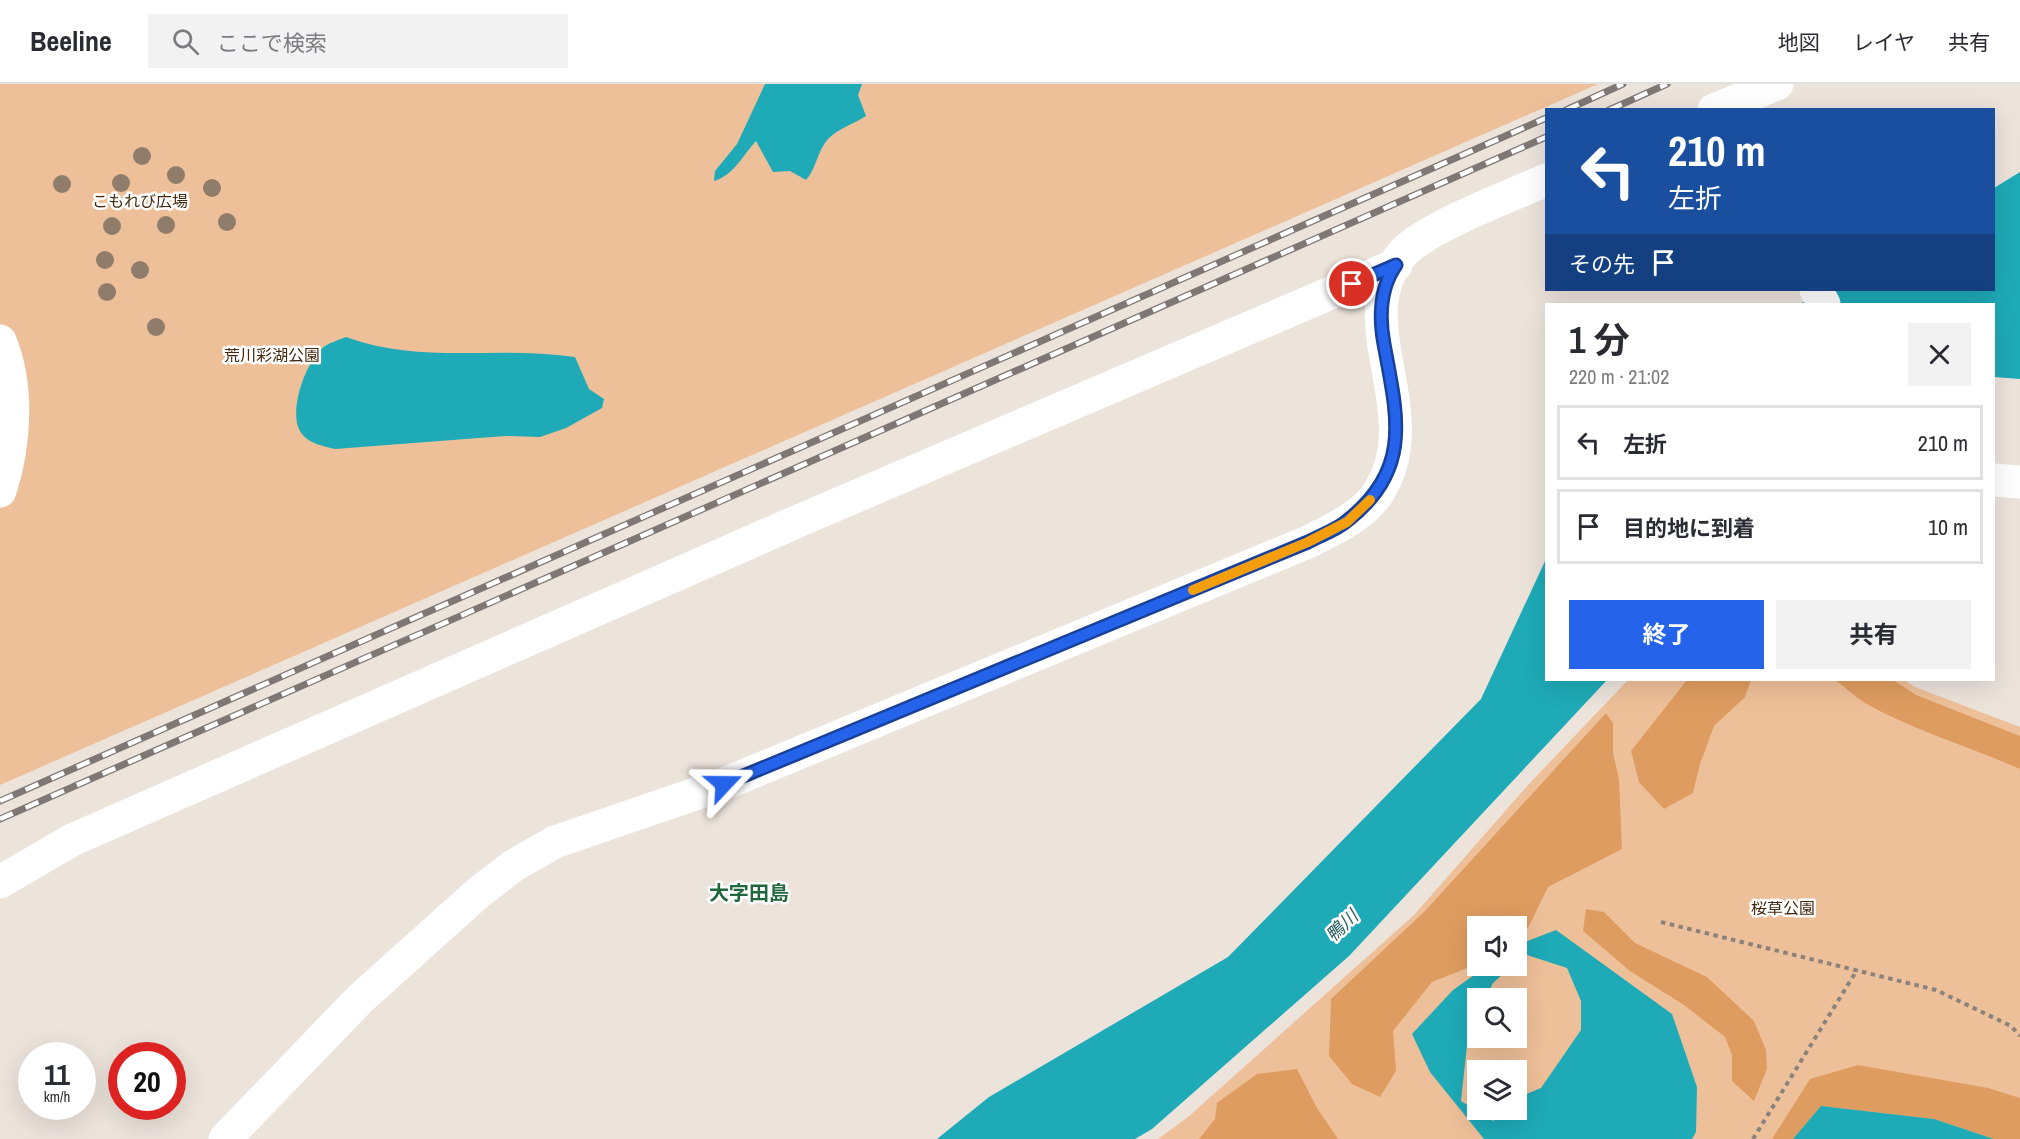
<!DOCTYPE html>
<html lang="ja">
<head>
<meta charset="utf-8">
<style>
	body { margin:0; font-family:"Archivo Narrow","Noto Sans JP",sans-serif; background:#f2f2f3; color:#2b2b33; height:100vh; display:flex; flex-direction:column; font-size:22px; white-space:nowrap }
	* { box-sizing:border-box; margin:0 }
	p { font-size:20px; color:#7c7c81 }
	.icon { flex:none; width:33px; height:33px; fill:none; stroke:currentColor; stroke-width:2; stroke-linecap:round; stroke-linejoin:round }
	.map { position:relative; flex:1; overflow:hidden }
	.drawer { position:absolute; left:1545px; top:219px; width:450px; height:378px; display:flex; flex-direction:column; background:#fff; border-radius:0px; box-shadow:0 6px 24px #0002 }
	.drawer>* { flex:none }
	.hud { position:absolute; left:1545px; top:24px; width:450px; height:183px; border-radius:0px; box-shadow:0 6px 24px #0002; background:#1a4fa0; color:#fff; overflow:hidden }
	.tools { position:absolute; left:1467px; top:832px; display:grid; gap:12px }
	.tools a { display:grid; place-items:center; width:60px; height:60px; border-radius:0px; background:#fff; box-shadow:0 6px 24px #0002; font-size:30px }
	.speed { position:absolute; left:18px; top:958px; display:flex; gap:12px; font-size:30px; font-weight:700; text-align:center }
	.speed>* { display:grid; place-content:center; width:78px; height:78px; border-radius:50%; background:#fff; box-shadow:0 6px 24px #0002; line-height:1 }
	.speed small { font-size:15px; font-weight:400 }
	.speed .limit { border:9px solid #d22; background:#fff; color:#111 }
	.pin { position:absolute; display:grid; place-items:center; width:51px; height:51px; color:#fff; margin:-26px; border:3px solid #fff; border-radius:50%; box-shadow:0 2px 6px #0007 }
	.me { position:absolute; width:66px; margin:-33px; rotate:67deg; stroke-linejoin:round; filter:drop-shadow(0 0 4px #0008) }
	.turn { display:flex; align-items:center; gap:21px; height:126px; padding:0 24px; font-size:27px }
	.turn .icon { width:78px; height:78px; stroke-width:2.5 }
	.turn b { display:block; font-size:42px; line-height:51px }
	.then { display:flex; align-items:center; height:57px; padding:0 24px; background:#0003; gap:12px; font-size:22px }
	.round { display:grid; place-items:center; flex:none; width:63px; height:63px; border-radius:0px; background:#f2f2f3 }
	.head { display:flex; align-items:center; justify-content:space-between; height:102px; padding:0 24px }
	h1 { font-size:36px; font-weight:700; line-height:45px }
	.button { display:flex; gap:12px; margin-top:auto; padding:12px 24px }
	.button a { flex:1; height:69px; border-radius:0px; background:#2563eb; color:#fff; font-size:24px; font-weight:700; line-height:69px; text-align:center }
	.button a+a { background:#f2f2f3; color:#2b2b33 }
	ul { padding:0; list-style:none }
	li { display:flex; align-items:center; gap:18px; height:75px; margin:0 12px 9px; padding:0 12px; border:3px solid #e1e1e2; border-radius:0px }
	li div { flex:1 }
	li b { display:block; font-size:22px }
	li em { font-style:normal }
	header { display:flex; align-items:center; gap:36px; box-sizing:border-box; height:84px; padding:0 30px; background:#fff; border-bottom:2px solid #e1e1e2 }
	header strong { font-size:28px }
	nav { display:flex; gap:33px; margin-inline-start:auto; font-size:21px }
	.search { width:420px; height:54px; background:#f2f2f3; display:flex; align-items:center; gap:15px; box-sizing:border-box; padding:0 21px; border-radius:0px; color:#7c7c81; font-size:22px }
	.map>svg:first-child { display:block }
</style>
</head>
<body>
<header>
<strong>Beeline</strong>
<div class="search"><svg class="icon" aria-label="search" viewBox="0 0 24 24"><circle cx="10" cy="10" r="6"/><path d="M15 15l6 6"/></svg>ここで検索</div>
<nav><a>地図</a><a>レイヤ</a><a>共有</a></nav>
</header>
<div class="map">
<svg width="2020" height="1055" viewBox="0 0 2020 1055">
	<rect width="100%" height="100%" fill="#ece3db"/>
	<path fill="#eec099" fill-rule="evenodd" d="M0,0h1598l-1598,701z
		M1628,596h276l11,7 105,40v412h-862l30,-22 226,-202 114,-130zM1478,843h38v39h-38zM1478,915h38v39h-38zM1478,987h38v39h-38z"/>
	<path fill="#df9c60" d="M1687,596h64l-6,17 -31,29 -14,38 -7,29 -29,16 -25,-27 -8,-31z
		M1835,596h58l23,15 104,41v33c-52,-23 -106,-38 -155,-66 -11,-7 -20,-16 -30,-23z
		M1606,629l7,10v30l6,26 3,70 -74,38 -20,41 -11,8 -1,-9h-38l-1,37 -45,18 -39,49 3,40 -16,26 -28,-13 -23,-28 2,-57 94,-88z
		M1586,825l18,3 31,31 72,34 47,44 12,29 1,19 -13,32 -22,-20v-26l-7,-18 -41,-32 -54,-34 -47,-40z
		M1858,981l130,23 32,10v41h-26l-60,-20 -113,-13 -28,33h-21l38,-60z
		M1297,985l20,39 21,31h-139l16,-20 2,-16 40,-29z"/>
	<path fill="#1eaab7" d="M765,0h97l-4,11 8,21c-11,7 -28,13 -37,22 -12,12 -12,30 -23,42l-16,-9 -17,1 -17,-31c-13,14 -22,34 -42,40l1,-10 22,-27z
		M2020,88v207l-26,-2v-73h-194l25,-14h169v-102z
		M346,253c77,28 149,8 229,20l14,32 15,10 -2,9 -36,20 -26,9 -35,-1 -170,13c-12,-3 -25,-5 -33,-15 -16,-19 4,-75 23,-88 6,-4 14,-6 21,-9z
		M1546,475v121h61l-258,276 -197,173 -17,10h-198l52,-42 239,-140 253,-258z
		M1556,846l116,84 25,73 -1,45 -4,7h-208l-54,-67 -18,-38 41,-44 34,-24h25l-19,17 -8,16h-7l-1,13 -8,15 -8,74 32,20 11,-11h12l1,-12 24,-10 40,-58v-29l-14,-33 -43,-14 -7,7v-16z
		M1821,1022l113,13 60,20h-201z"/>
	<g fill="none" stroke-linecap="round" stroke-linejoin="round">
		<path stroke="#89827d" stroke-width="4" stroke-dasharray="4.5 4.5" stroke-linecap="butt" d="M1661,838l275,68 75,36 9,10
			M1753,1055l104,-169"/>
		<path stroke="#fff" stroke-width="33" d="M1714,26l63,-26
			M1816,206l8,14
			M0,257c19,45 15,104 0,150
			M1994,396l26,2
			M0,798l72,-42 731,-321 593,-254
			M225,1055l135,-140 118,-106 35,-27 42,-24 169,-58 584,-242c24,-12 55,-26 70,-49 52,-80 -35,-174 26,-241 25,-26 107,-56 142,-72"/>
		<defs>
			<path id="rail" d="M1566,26l57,-26
				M1609,26l58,-26
				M0,717l1546,-683
				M0,735l1546,-682"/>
		</defs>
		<use href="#rail" stroke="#7e7773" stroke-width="7"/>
		<use href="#rail" stroke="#fff" stroke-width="4.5" stroke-dasharray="14" stroke-linecap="butt"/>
	</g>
	<g fill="#8f7c6a">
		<circle cx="142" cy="72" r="9"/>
		<circle cx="176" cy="91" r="9"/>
		<circle cx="121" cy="99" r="9"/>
		<circle cx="62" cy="100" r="9"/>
		<circle cx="212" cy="104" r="9"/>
		<circle cx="227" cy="138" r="9"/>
		<circle cx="166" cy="141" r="9"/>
		<circle cx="112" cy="142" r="9"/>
		<circle cx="105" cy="176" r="9"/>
		<circle cx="140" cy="186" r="9"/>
		<circle cx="107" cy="208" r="9"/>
		<circle cx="156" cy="243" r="9"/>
	</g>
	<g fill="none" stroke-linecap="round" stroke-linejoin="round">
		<defs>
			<path id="route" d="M724,700l584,-242c13,-7 29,-12 40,-22 65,-51 49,-105 36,-176 -5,-27 -5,-55 12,-79l-44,19"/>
		</defs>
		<use href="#route" stroke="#184099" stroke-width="15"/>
		<use href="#route" stroke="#2563eb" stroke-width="10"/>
		<path stroke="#f59e0b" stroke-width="10" d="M1193,506l115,-48 39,-20 23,-22"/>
	</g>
	<g text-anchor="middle" stroke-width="5" stroke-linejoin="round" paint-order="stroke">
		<g font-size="16" fill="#43280d" stroke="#fff">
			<text x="140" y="123">こもれび広場</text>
			<text x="272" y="277">荒川彩湖公園</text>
			<text x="1783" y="830">桜草公園</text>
		</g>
		<g font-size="18" font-style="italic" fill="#24595e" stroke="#fff">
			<text transform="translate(1342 842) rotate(-44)" y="6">鴨川</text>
		</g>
		<g font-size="20" font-weight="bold" fill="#20673b" stroke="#fff">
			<text x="749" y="816">大字田島</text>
		</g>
	</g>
</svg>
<div class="tools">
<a><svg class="icon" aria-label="sound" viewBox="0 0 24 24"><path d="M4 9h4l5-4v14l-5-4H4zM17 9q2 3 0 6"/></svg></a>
<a><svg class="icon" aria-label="search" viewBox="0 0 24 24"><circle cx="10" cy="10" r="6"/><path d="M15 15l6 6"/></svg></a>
<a><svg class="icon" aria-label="layers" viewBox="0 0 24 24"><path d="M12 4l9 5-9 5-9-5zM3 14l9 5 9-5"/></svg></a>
</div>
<div class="speed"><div>11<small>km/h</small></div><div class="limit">20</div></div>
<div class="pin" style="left:1352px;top:200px;background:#d93025"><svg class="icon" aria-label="arrive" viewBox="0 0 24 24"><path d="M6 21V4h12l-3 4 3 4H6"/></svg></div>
<svg class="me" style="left:724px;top:700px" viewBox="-20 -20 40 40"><path d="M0-17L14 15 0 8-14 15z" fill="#2563eb" stroke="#fff" stroke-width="4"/></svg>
<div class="hud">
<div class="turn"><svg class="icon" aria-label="left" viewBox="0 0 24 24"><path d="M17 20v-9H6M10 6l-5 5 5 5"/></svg><div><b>210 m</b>左折</div></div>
<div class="then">その先<svg class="icon" aria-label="arrive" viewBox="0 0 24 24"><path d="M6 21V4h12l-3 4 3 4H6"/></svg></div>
</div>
<section class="drawer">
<div class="head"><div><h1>1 分</h1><p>220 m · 21:02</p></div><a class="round"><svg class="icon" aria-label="close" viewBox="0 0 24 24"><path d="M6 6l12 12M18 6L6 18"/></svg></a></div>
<ul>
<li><svg class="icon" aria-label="left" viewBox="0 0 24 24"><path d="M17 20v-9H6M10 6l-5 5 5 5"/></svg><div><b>左折</b></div><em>210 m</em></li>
<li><svg class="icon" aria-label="arrive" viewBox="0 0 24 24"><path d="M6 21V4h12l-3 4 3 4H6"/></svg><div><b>目的地に到着</b></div><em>10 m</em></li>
</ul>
<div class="button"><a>終了</a><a>共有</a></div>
</section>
</div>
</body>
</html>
